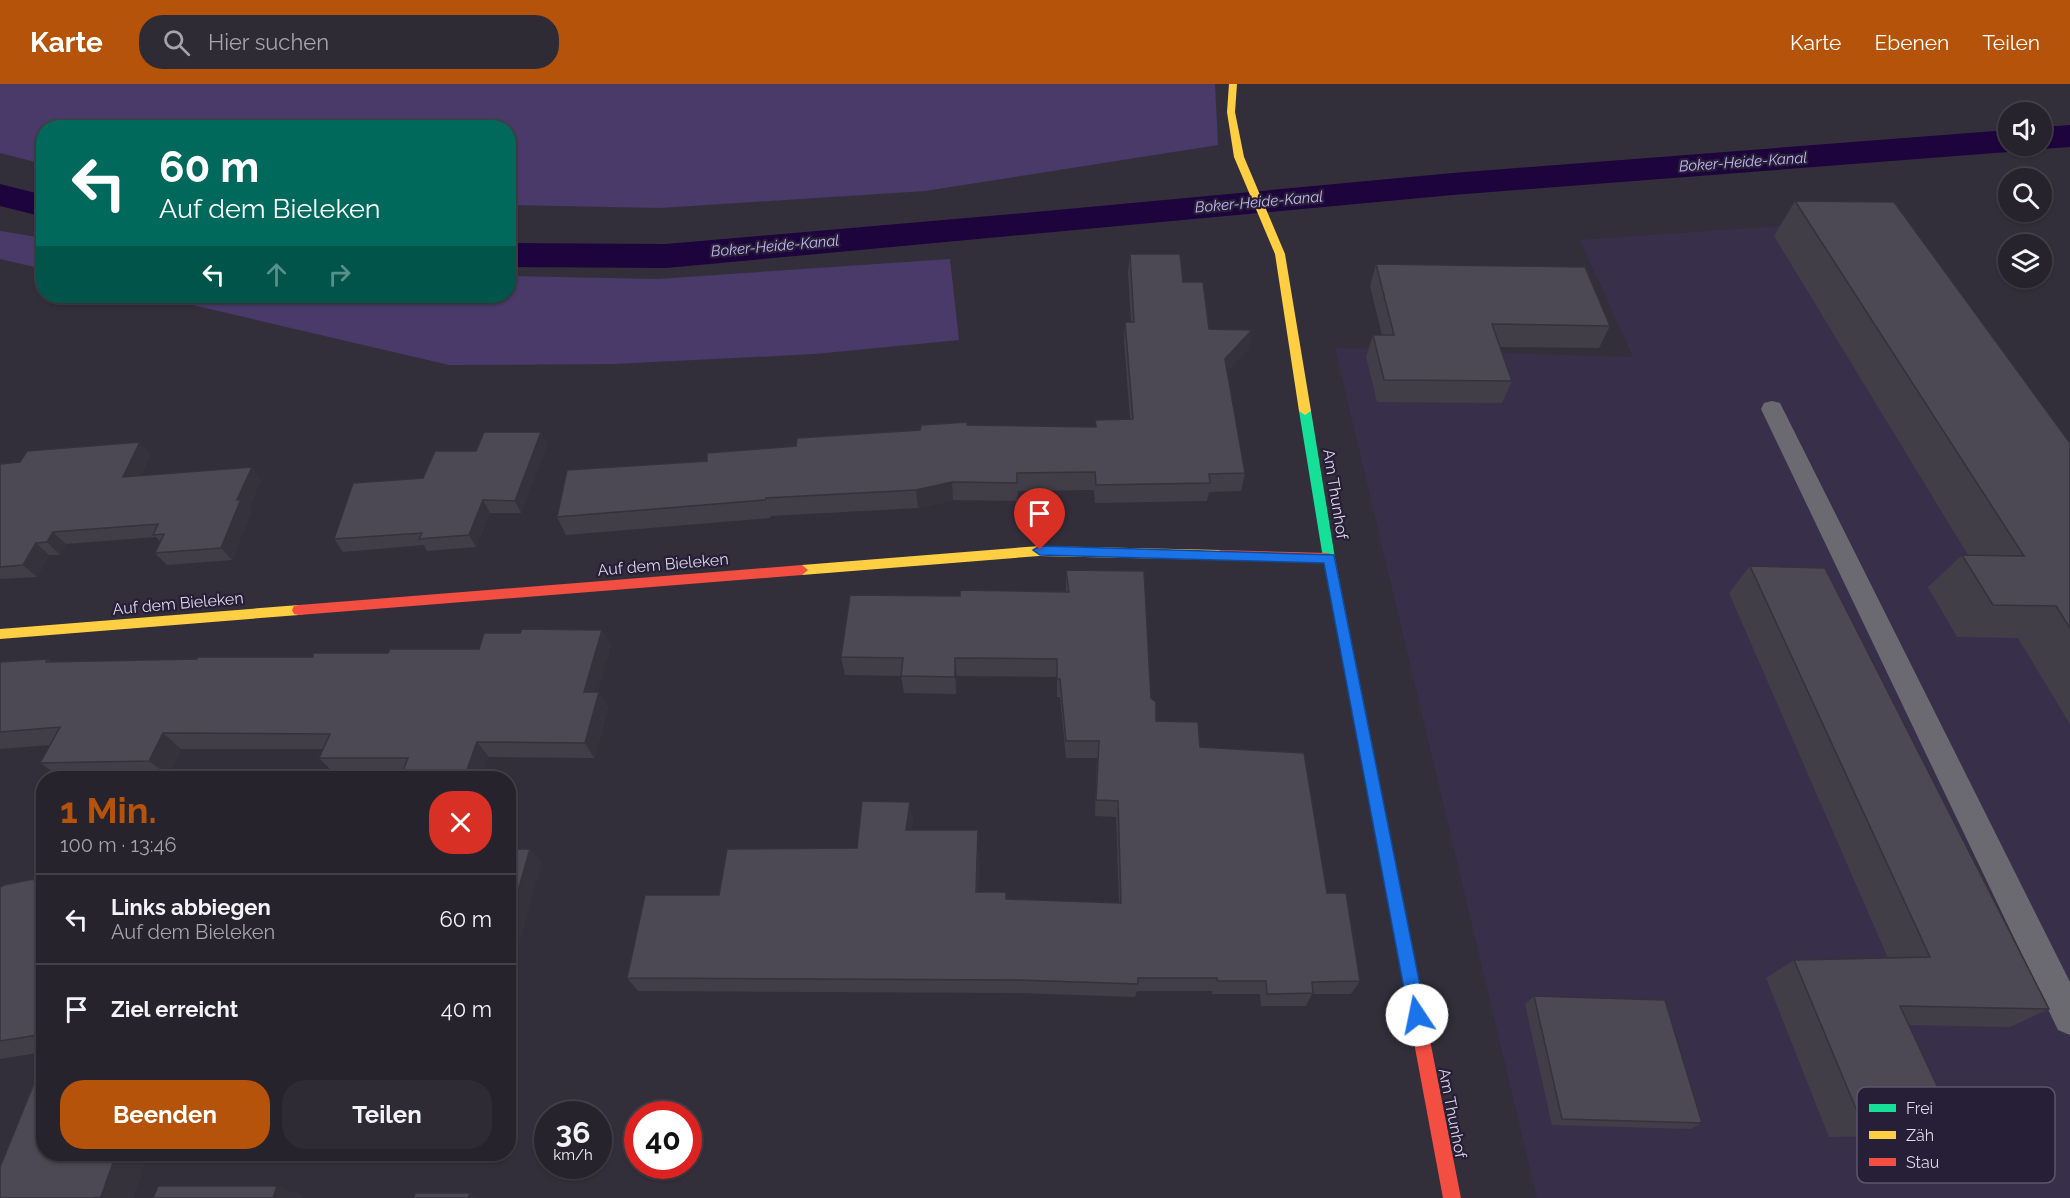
<!DOCTYPE html>
<html lang="de">
<head>
<meta charset="utf-8">
<style>
	body { margin:0; font-family:Raleway,sans-serif; background:#2e2b34; color:#f1f3f6; height:100vh; display:flex; flex-direction:column; font-size:22px; white-space:nowrap }
	* { box-sizing:border-box; margin:0 }
	p { font-size:20px; color:#a4a4a9 }
	.icon { flex:none; width:33px; height:33px; fill:none; stroke:currentColor; stroke-width:2; stroke-linecap:round; stroke-linejoin:round }
	.map { position:relative; flex:1; overflow:hidden }
	.drawer { position:absolute; left:36px; top:687px; width:480px; height:390px; display:flex; flex-direction:column; background:#26232c; border-radius:24px; box-shadow:0 2px 4px #0004,0 0 0 2px #424048 }
	.drawer>* { flex:none }
	.top-card { position:absolute; left:36px; top:36px; width:480px; height:183px; border-radius:24px; box-shadow:0 2px 4px #0004,0 0 0 2px #424048; background:#00695c; color:#fff; overflow:hidden }
	.buttons { position:absolute; left:1998px; top:18px; display:grid; gap:12px }
	.buttons a { display:grid; place-items:center; width:54px; height:54px; border-radius:50%; background:#26232c; box-shadow:0 2px 4px #0004,0 0 0 2px #424048; font-size:30px }
	.speed { position:absolute; left:534px; top:1017px; display:flex; gap:12px; font-size:30px; font-weight:700; text-align:center }
	.speed>* { display:grid; place-content:center; width:78px; height:78px; border-radius:50%; background:#26232c; box-shadow:0 2px 4px #0004,0 0 0 2px #424048; line-height:1 }
	.speed small { font-size:15px; font-weight:400 }
	.speed .limit { border:9px solid #d22; background:#fff; color:#111 }
	.pin { position:absolute; display:grid; place-items:center; width:51px; height:51px; color:#fff; margin:-62px -26px; border-radius:50% 50% 50% 0; rotate:-45deg; box-shadow:0 0 6px #0007 }
	.pin .icon { rotate:45deg }
	.me { position:absolute; width:66px; margin:-33px; rotate:349deg; stroke-linejoin:round; filter:drop-shadow(0 0 4px #0008) }
	.turn { display:flex; align-items:center; gap:21px; height:126px; padding:0 24px; font-size:27px }
	.turn .icon { width:78px; height:78px; stroke-width:2.5 }
	.turn b { display:block; font-size:42px; line-height:51px }
	.lanes { display:flex; align-items:center; height:57px; padding:0 24px; background:#0003; justify-content:center; gap:30px; direction:ltr }
	.lanes .off { opacity:.35 }
	.round { display:grid; place-items:center; flex:none; width:63px; height:63px; border-radius:24px; background:#2e2b34 }
	.overview { display:flex; align-items:center; justify-content:space-between; height:102px; padding:0 24px }
	h1 { font-size:36px; font-weight:700; line-height:45px; color:#b45309 }
	.cta { display:flex; gap:12px; margin-top:auto; padding:12px 24px }
	.cta a { flex:1; height:69px; border-radius:24px; background:#b45309; color:#fff; font-size:24px; font-weight:700; line-height:69px; text-align:center }
	.cta a+a { background:#2e2b34; color:#f1f3f6 }
	ul { padding:0; list-style:none }
	li { display:flex; align-items:center; gap:18px; height:90px; padding:0 24px; border-top:2px solid #424048 }
	li div { flex:1 }
	li b { display:block; font-size:22px }
	li em { font-style:normal }
	header { display:flex; align-items:center; gap:36px; box-sizing:border-box; height:84px; padding:0 30px; background:#b45309; color:#fff }
	header strong { font-size:28px }
	nav { display:flex; gap:33px; margin-inline-start:auto; font-size:21px }
	.search { width:420px; height:54px; background:#2e2b34; display:flex; align-items:center; gap:15px; box-sizing:border-box; padding:0 21px; border-radius:24px; color:#a4a4a9; font-size:22px }
	.map>svg:first-child { display:block }
</style>
</head>
<body>
<header>
<strong>Karte</strong>
<div class="search"><svg class="icon" aria-label="search" viewBox="0 0 24 24"><circle cx="10" cy="10" r="6"/><path d="M15 15l6 6"/></svg>Hier suchen</div>
<nav><a>Karte</a><a>Ebenen</a><a>Teilen</a></nav>
</header>
<div class="map">
<svg width="2070" height="1114" viewBox="0 0 2070 1114">
	<rect width="100%" height="100%" fill="#322f3b"/>
	<path fill="#38304b" d="M1868,136l202,284v694h-533l-202,-850 298,9 -53,-117z"/>
	<path fill="#493a6a" d="M0,0h1215l3,61 -293,46 -265,17 -151,-3 -1,-77h-464l-1,36 -43,-11z
		M0,147l43,7v31l-43,-10z
		M950,175l9,81 -144,14 -201,10 -165,1 -295,-69h354l1,-20 148,3z"/>
	<g fill="none" stroke-linecap="round" stroke-linejoin="round">
		<path fill="#1d043d" fill-rule="evenodd" d="M2070,41v22l-28,2 -13,-3h13v-19z
			M2008,46v16h15l-2,3 -13,3 -555,43 -787,73 -158,-1v-24l158,1 369,-32 418,-39z
			M0,100l44,11v22l-44,-11z"/>
		<path fill="#6b6a71" fill-rule="evenodd" d="M1772,317l8,2 3,6 287,573v53l-12,-5 -297,-621 3,-6z"/>
		<path fill="#16e098" fill-rule="evenodd" d="M1305,323l6,4 24,147 44,222 -2,5 -5,1 -5,-1 -2,-5 -42,-222 -24,-147z"/>
		<path fill="#ffcf43" fill-rule="evenodd" d="M1229,0h8l-2,28 9,45 41,97 26,157 -6,4 -6,-4 -24,-157 -41,-97 -7,-45z
			M1039,462l181,4 6,5 -6,5 -181,-4 -237,19 -6,-5 6,-5z
			M299,521l5,1 2,4 -2,4 -5,1 -299,24v-10z"/>
		<path fill="#f24e42" fill-rule="evenodd" d="M1220,466l109,3 6,5 -6,5 -109,-3 -6,-5z
			M802,481l6,5 -6,5 -503,40 -5,-1 -2,-4 2,-4 5,-1z
			M1372,690l5,1 2,5 82,418h-18l-78,-418 2,-5z"/>
	</g>
	<path fill="#413e48" d="M1795,117l275,242v281l-52,-86 -61,-1 -29,-50 34,-32h6l-194,-319z
		M1130,170l53,28 26,47 40,19 -22,24 18,101 -4,18 -32,1 -2,9 -112,2 -1,-13 -76,1 -1,10 -64,-1 -35,8 -147,8 -1,2 -204,17 -9,-18 150,-56 89,-15 172,-21 127,2v-7l35,-1 -6,-78 1,-19h6l-3,-50z
		M1376,180l234,62 -11,22 -99,-1 12,34 -10,22 -125,-1 -11,-45 7,-22h9l-12,-49z
		M547,361l-26,68h-31l-14,34 -49,4 -3,-6 -81,7 -9,-13 89,-61 53,-27z
		M151,370l-10,21 120,5 -12,28 2,4 -19,48 -65,5 -12,-12 5,-11 -4,-5 -90,7 -6,11h-11l-12,22 -37,2v-115z
		M1750,482l299,443 -39,18 -102,-2 46,97 -38,14 -87,1 -63,-159 28,-18 94,-2 -159,-365z
		M1066,486l85,128 5,23 44,26 127,146 33,88 -9,13h-39l-6,12h-45l-1,-12h-48v-3h-75l-2,6 -117,-4 -380,-2 -11,-13 92,-83 138,-47 56,-30 -2,12h67l1,16 -1,46 29,7 112,4 -3,-86 -21,-1 2,-58h-31l-6,-61h-3v-20l-100,-1 -1,18 -52,-1 -3,-17 -56,-1 -4,-18 119,-61 106,-4z
		M602,546l9,16 -14,46h2l9,16 -14,50 -105,-1 -86,16h-69l-15,-15 4,-9h-142l-13,26 -107,2 -21,-14 10,-18 -50,4v-87l47,-3 4,3 262,-5 166,-8 41,-16z
		M34,795l10,6v167l-44,7v-172z
		M1534,912l168,127 -12,6 -138,-4 -27,-121z"/>
	<path fill="#35323b" d="M1252,246l-3,18 -27,30 3,-19z
		M541,348l6,13 -26,68 -6,-12z
		M140,358l11,12 -17,35 -11,-12z
		M252,383l9,13 -12,28 2,4 -19,48 -11,-12 16,-48z
		M952,398l1,18 -35,8 -2,-18z
		M483,416l7,13 -14,34 -7,-12z
		M53,448l13,12 -6,11 -13,-13z
		M36,459l13,12 -12,22 -14,-12z
		M602,546l9,16 -18,62 -9,-16z
		M955,574l2,18 -1,18 -1,-17z
		M599,608l9,16 -14,50 -9,-15z
		M163,649l18,16 -13,26 -19,-14z
		M477,658l12,15 -8,21h-17z
		M910,718l3,16 -4,28 -3,-16z
		M978,746l1,16 -2,61 -1,-15z
		M530,765l12,13 -34,121v-57z
		M34,795l10,6v8l-8,-5z
		M116,1070h32l-14,44h-29l-4,-1z
		M277,1102l26,9 -1,3h-29z
		M470,1109l10,5h-12z"/>
	<path fill="#4c4854" stroke="#35323b" stroke-width="1.5" d="M1795,117l99,1 176,241v185l-14,-22 -63,-1 -31,-50 62,1z
		M1130,170h50l3,28h20l6,47 43,1 -27,29 20,114 -36,1 1,9 -114,2 -1,-13 -78,1v10l-65,-1 -36,8 -150,8 -1,2 -208,17 10,-47 140,-9v-8l89,-7 1,-8 123,-8 1,-5 47,-3 -1,3 129,2 -1,-7 38,-1 -8,-97h9z
		M1376,180l209,3 25,59 -118,-2 20,57 -128,-1 -11,-45h21z
		M484,348h57l-26,69 -32,-1 -14,35 -50,4 3,-6 -88,6 19,-56 70,-5 12,-27h41z
		M140,358l-17,35 129,-10 -15,33 4,-1 -20,49 -66,5 9,-19 -11,1 5,-11 -105,8 -6,10 -11,1 -13,22 -23,2v-103l20,-2 7,-11z
		M1750,482l75,2 224,441 -149,-3 54,116 -92,1 -68,-163 136,-3z
		M1066,486l78,1 7,127 5,4v19l42,1 2,25 104,6 23,140h19l14,88 -48,1 1,11 -46,1 -1,-13h-49v-3h-79v6l-121,-4 -390,-2 18,-83h74l8,-46 130,-1 5,-47 48,1 -4,28h72l-2,62h30v7l115,4 -3,-102 -22,-1 3,-59h-33l-6,-62h-3v-20l-102,-1v19l-54,-1 2,-18 -62,-1 9,-62 110,1v-6l109,2z
		M522,545l80,1 -18,62h15l-14,51 -108,-1 -13,36h-64l8,-20h-89l11,-24 -167,-1 -14,28 -109,2 20,-36 -60,5v-70l47,-3 -1,3 151,-3 1,-2h115v-4h75l2,-4h89l5,-16h36z
		M508,765h22l-22,77z
		M34,795l2,9 8,-1v147l-44,7v-154l4,-2z
		M1534,912l131,4 37,123 -140,-4z
		M44,975v95h72l-15,43 -8,1h-93v-31z
		M158,1102h119l-4,12h-120z
		M415,1109h55l-2,5h-54z"/>
	<path fill="#1a73e8" stroke="#114b97" stroke-width="1.5" d="M1040,462l294,9 92,460 -3,6 -6,3 -6,-3 -2,-6 -85,-452 -284,-8 -7,-5z"/>
	<g text-anchor="middle" stroke-width="4.5" stroke-linejoin="round" paint-order="stroke">
		<g font-size="15" font-style="italic" fill="#c7b7f2" stroke="#261f37">
			<text transform="translate(1743 78) rotate(-4)" y="5">Boker-Heide-Kanal</text>
			<text transform="translate(1259 118) rotate(-5)" y="5">Boker-Heide-Kanal</text>
			<text transform="translate(775 162) rotate(-5)" y="5">Boker-Heide-Kanal</text>
		</g>
		<g font-size="16" fill="#dbd7e7" stroke="#261f37">
			<text transform="translate(1336 410) rotate(81)" y="6">Am Thunhof</text>
			<text transform="translate(663 480) rotate(-5)" y="6">Auf dem Bieleken</text>
			<text transform="translate(178 519) rotate(-5)" y="6">Auf dem Bieleken</text>
			<text transform="translate(1453 1029) rotate(79)" y="6">Am Thunhof</text>
		</g>
	</g>
	<rect x="1857" y="1003" width="198" height="96" rx="9" fill="#261f37" stroke="#5c566c" stroke-width="1.5"/>
	<rect x="1869" y="1020" width="27" height="8" fill="#16e098"/>
	<rect x="1869" y="1047" width="27" height="8" fill="#ffcf43"/>
	<rect x="1869" y="1074" width="27" height="8" fill="#f24e42"/>
	<g font-size="16" fill="#dbd7e7">
		<text x="1906" y="1030">Frei</text>
		<text x="1906" y="1057">Zäh</text>
		<text x="1906" y="1084">Stau</text>
	</g>
</svg>
<div class="buttons">
<a><svg class="icon" aria-label="sound" viewBox="0 0 24 24"><path d="M4 9h4l5-4v14l-5-4H4zM17 9q2 3 0 6"/></svg></a>
<a><svg class="icon" aria-label="search" viewBox="0 0 24 24"><circle cx="10" cy="10" r="6"/><path d="M15 15l6 6"/></svg></a>
<a><svg class="icon" aria-label="layers" viewBox="0 0 24 24"><path d="M12 4l9 5-9 5-9-5zM3 14l9 5 9-5"/></svg></a>
</div>
<div class="speed"><div>36<small>km/h</small></div><div class="limit">40</div></div>
<div class="pin" style="left:1040px;top:466px;background:#d93025"><svg class="icon" aria-label="arrive" viewBox="0 0 24 24"><path d="M6 21V4h12l-3 4 3 4H6"/></svg></div>
<svg class="me" style="left:1417px;top:931px" viewBox="-20 -20 40 40"><circle r="19" fill="#fff"/><path d="M0-13L10 11 0 6-10 11z" fill="#1a73e8"/></svg>
<div class="top-card">
<div class="turn"><svg class="icon" aria-label="left" viewBox="0 0 24 24"><path d="M17 20v-9H6M10 6l-5 5 5 5"/></svg><div><b>60 m</b>Auf dem Bieleken</div></div>
<div class="lanes"><svg class="icon" aria-label="left" viewBox="0 0 24 24"><path d="M17 20v-9H6M10 6l-5 5 5 5"/></svg><svg class="icon off" aria-label="ahead" viewBox="0 0 24 24"><path d="M12 20V5M6 11l6-6 6 6"/></svg><svg class="icon off" aria-label="right" viewBox="0 0 24 24"><path d="M7 20v-9h11M14 6l5 5-5 5"/></svg></div>
</div>
<section class="drawer">
<div class="overview"><div><h1>1 Min.</h1><p>100 m · 13:46</p></div><a class="round" style="background:#d93025;color:#fff"><svg class="icon" aria-label="close" viewBox="0 0 24 24"><path d="M6 6l12 12M18 6L6 18"/></svg></a></div>
<ul>
<li><svg class="icon" aria-label="left" viewBox="0 0 24 24"><path d="M17 20v-9H6M10 6l-5 5 5 5"/></svg><div><b>Links abbiegen</b><p>Auf dem Bieleken</p></div><em>60 m</em></li>
<li><svg class="icon" aria-label="arrive" viewBox="0 0 24 24"><path d="M6 21V4h12l-3 4 3 4H6"/></svg><div><b>Ziel erreicht</b></div><em>40 m</em></li>
</ul>
<div class="cta"><a>Beenden</a><a>Teilen</a></div>
</section>
</div>
</body>
</html>
